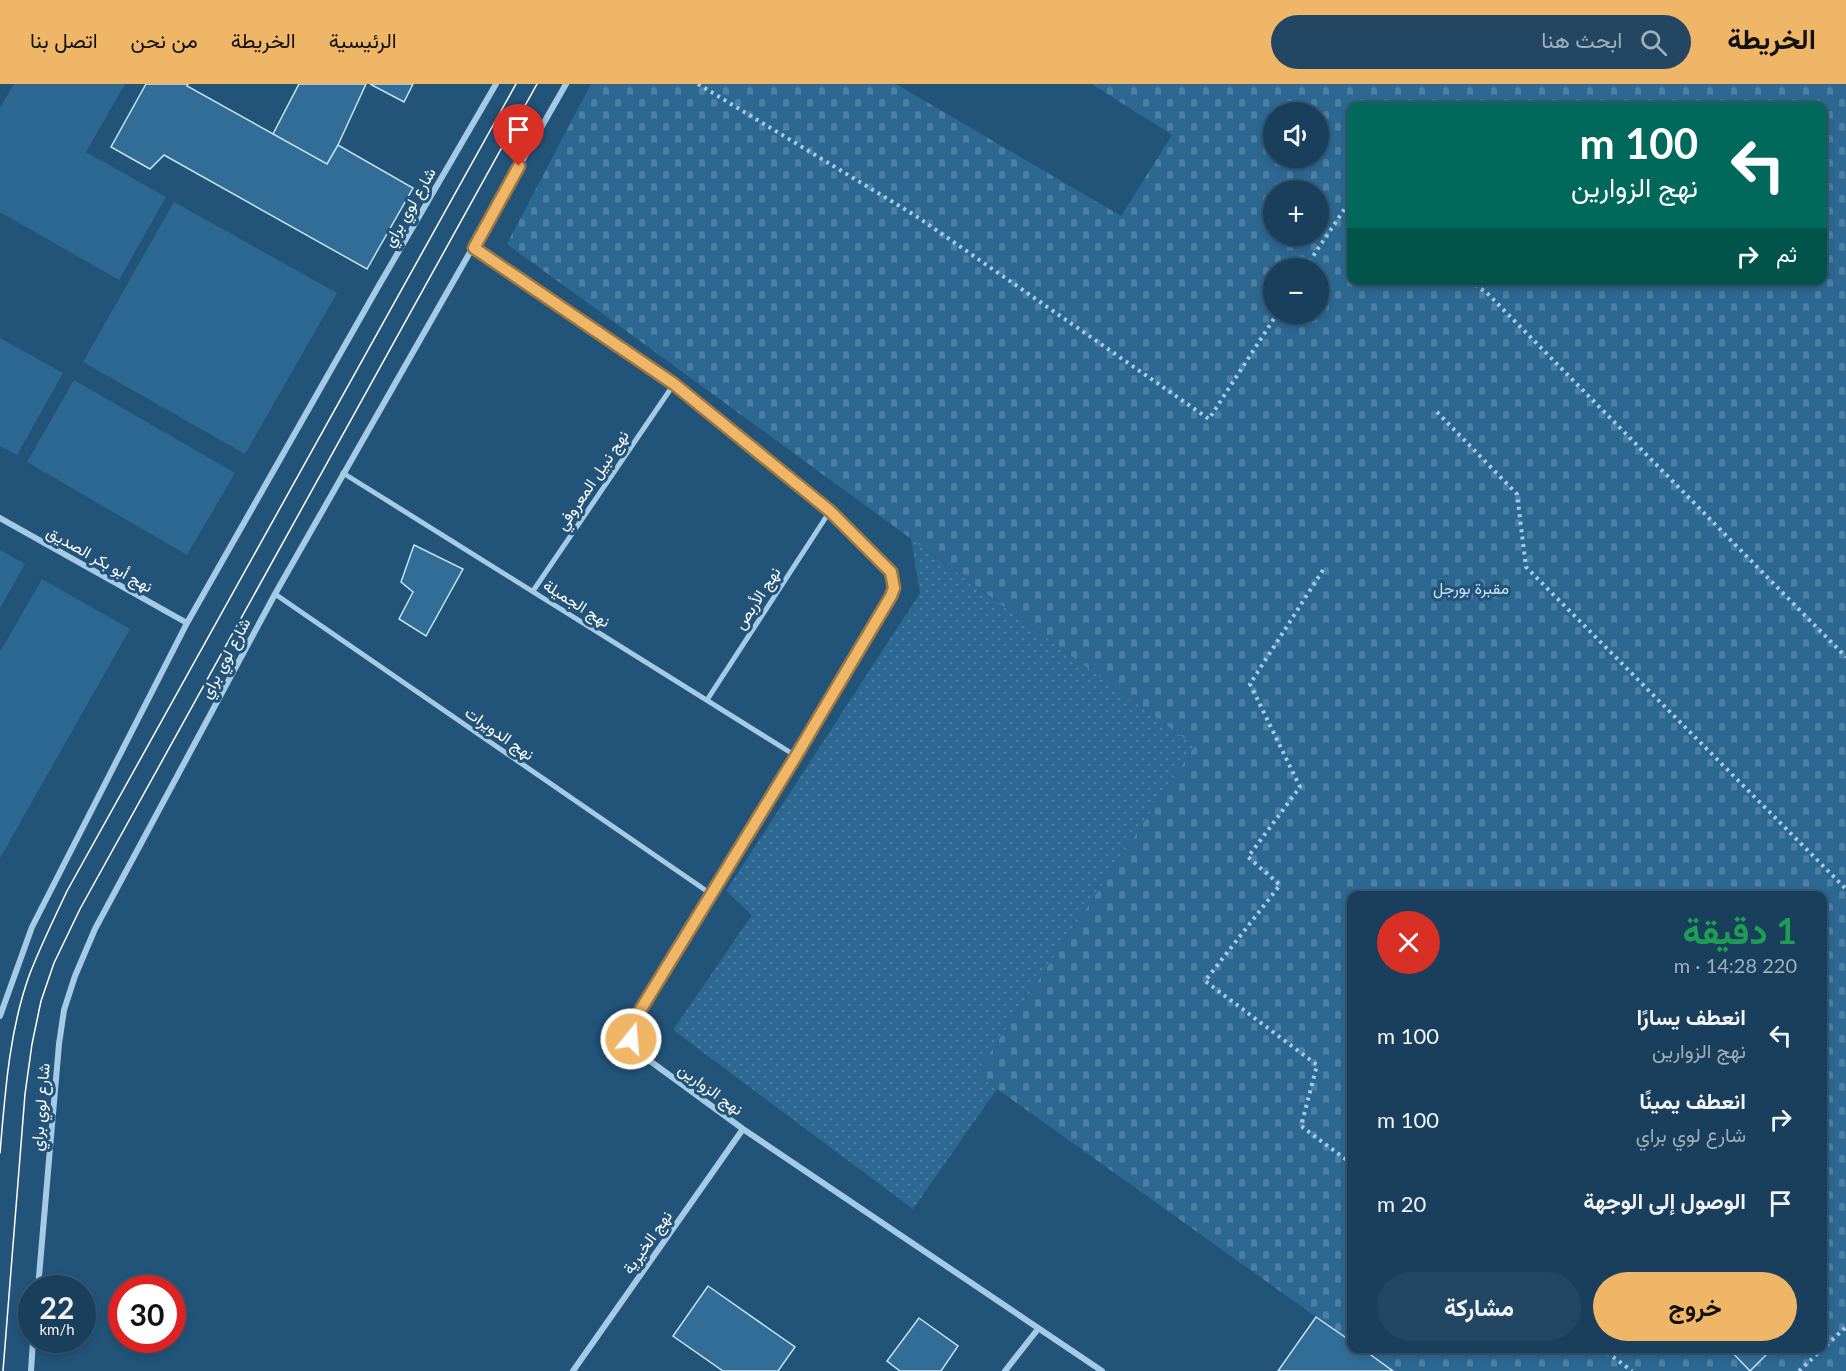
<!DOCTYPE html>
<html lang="ar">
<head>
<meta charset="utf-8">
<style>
	body { margin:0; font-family:Lato,Vazirmatn,sans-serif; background:#234662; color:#f1f3f6; direction:rtl; height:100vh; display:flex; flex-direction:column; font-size:22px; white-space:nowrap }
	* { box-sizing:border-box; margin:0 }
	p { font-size:20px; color:#9fafbb }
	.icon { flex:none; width:33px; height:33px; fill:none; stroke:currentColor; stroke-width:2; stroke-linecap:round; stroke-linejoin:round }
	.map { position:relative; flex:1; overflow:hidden; direction:ltr }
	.panel { position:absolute; left:1347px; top:807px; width:480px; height:462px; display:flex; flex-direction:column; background:#1a3f5c; border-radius:12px; box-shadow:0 3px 9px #0003,0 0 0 2px #385872; direction:rtl }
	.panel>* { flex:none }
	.guide { position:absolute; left:1347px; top:18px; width:480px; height:183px; border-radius:12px; box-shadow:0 3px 9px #0003,0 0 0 2px #385872; direction:rtl; background:#00695c; color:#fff; overflow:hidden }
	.fabs { position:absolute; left:1263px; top:18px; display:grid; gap:12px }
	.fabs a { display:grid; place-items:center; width:66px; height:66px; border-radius:50%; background:#1a3f5c; box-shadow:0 3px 9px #0003,0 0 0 2px #385872; font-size:30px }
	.speed { position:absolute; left:18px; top:1191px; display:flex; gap:12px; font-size:30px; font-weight:700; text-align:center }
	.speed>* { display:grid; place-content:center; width:78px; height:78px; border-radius:50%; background:#1a3f5c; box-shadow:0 3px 9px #0003,0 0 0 2px #385872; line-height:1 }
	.speed small { font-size:15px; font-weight:400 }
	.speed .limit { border:9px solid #d22; background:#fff; color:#111 }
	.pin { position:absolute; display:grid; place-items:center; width:51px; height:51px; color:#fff; margin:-62px -26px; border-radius:50% 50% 50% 0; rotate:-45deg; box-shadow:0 0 6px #0007 }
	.pin .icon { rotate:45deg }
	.me { position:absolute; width:66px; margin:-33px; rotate:17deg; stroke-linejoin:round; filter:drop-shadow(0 0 4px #0008) }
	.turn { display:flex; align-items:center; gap:21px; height:126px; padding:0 30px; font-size:27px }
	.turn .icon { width:78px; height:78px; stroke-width:2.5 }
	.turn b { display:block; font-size:42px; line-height:51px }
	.then { display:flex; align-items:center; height:57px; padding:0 30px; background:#0003; gap:12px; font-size:22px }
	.round { display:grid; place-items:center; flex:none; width:63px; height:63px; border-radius:32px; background:#234662 }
	.headline { display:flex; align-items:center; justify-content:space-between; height:102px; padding:0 30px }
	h1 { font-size:36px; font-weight:700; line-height:45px; color:#1e9e55 }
	.cta { display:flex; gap:12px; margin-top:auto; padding:12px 30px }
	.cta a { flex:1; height:69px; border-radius:36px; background:#f0b667; color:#111; font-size:24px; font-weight:700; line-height:69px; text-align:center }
	.cta a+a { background:#234662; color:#f1f3f6 }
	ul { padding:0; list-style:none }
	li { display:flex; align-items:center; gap:18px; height:84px; padding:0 30px }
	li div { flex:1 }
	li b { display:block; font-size:22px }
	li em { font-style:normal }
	header { display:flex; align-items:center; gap:36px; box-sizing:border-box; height:84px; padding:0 30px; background:#f0b667; color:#111 }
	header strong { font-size:28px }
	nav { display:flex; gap:33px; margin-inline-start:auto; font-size:21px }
	.search { width:420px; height:54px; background:#234662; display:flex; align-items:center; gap:15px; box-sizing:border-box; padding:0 21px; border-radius:33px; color:#9fafbb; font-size:22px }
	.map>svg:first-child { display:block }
</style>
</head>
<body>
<header>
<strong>الخريطة</strong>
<div class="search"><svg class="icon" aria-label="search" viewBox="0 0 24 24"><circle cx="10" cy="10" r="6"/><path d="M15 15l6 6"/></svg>ابحث هنا</div>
<nav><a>الرئيسية</a><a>الخريطة</a><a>من نحن</a><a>اتصل بنا</a></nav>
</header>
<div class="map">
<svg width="1846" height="1287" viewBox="0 0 1846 1287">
	<defs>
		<pattern id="grass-dots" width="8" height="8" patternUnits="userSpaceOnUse" patternTransform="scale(1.5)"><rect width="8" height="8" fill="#2c6892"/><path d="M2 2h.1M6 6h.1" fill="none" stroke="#4c7fa2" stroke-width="1.8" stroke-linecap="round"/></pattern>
		<pattern id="cemetery-stones" width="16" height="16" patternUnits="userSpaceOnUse" patternTransform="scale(1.5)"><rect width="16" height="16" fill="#2c6892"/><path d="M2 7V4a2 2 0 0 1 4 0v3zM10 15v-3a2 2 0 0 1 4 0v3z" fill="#4c7fa2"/></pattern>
	</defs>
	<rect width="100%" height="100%" fill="#22547a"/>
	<path fill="url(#grass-dots)" d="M911,455l284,207 -219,328 21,15 -84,120 -240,-179 79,-115 -26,-24 194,-298z"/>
	<path fill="url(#cemetery-stones)" fill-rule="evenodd" d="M591,0h305l225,132 51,-81 -80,-51h754v1287h-453l-32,-22 461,-1v-452h-470l-1,446 -375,-268 219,-328 -688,-502zM1352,22h470v174h-470zM1274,28h44v46h-44zM1274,106h44v46h-44zM1274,184h44v46h-44z"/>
	<path fill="#2c6892" d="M14,0h111l-39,68 80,45 -47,83 -119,-68v-104z
		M174,118l163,91 -92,161 -162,-92z
		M0,254l63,35 -46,82 -17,-9z
		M74,296l161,93 -48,82 -160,-93z
		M0,466l25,14 -25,44z
		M42,495l88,50 -130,229v-206z"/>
	<path fill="#326d97" stroke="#c7e2f4" stroke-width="1.5" d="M146,0h42l-1,2 140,78 11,-19 75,43 -46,81 -203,-114 -14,14 -39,-22z
		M299,0h67l-28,61 -11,19 -54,-30z
		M370,0h43l-9,18z
		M414,461l49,24 -37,67 -27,-17 14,-27 -12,-10z
		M708,1202l87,61 -17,24h-55l-50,-35z
		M1316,1233l36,25v6h9l32,23h-115z
		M919,1234l39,28 -17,25h-41l-13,-10z
		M1728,1264h45l-23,23z"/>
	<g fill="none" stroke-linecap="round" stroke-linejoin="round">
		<path stroke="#a4cae5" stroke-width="4" stroke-dasharray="3 4.5" stroke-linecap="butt" d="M698,0l218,132 293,203 68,-105
			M1305,184l47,-70
			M1469,196l18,13 359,364
			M1437,328l80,82 9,73 320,322
			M1323,486l-73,114 50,103 -52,70 32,28 -75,96 112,84 -16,61 51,38
			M1601,1264l31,23
			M1799,1287l47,-44"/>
		<path stroke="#a4cae5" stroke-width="5" d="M343,389l453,283
			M533,507l141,-207
			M275,510l436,300
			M707,616l123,-189"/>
		<path stroke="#a4cae5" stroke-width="6" d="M473,164l201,136 156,127 61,61 3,16 -3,8 -95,160 -166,271c1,14 6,21 16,31l97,71 359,242
			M0,434l187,105
			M0,932l32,-89 155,-304 191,-336 118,-203
			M38,1204l21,-244 5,-34 11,-34 20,-47 180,-335 291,-510
			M31,1287l2,-31
			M573,1287l170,-242
			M1005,1287l33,-42"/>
		<path stroke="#fff" stroke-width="1.5" d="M0,1069c5,-59 9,-121 29,-177 11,-29 25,-57 38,-85l449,-807
			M3,1287l22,-277 7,-50 9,-43 13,-38 26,-54 457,-825"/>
	</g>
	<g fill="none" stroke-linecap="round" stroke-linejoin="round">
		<defs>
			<path id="route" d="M519,82l-45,82 200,136 156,127 61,61 3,16 -3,8 -95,160 -166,271 1,12"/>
		</defs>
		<use href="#route" stroke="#9c7643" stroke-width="15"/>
		<use href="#route" stroke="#f0b667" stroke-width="10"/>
	</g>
	<g text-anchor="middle" stroke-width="6" stroke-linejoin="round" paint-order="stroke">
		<g font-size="16" fill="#fff" stroke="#22547a">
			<text transform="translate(409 123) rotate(-60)" y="6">شارع لوي براي</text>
			<text transform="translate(592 396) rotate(-56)" y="6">نهج نبيل المعروفي</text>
			<text transform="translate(100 475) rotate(29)" y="6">نهج أبو بكر الصديق</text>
			<text transform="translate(757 514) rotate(-57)" y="6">نهج الأربص</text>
			<text transform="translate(577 519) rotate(32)" y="6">نهج الجميلة</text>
			<text transform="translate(225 574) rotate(-62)" y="6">شارع لوي براي</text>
			<text transform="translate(500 649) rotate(35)" y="6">نهج الدويرات</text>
			<text transform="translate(711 1005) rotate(36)" y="6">نهج الزوارين</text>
			<text transform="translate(40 1023) rotate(-85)" y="6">شارع لوي براي</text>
			<text transform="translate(647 1158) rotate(-55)" y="6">نهج الخيرية</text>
		</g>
		<g font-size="16" fill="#c7e2f4" stroke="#22547a">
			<text x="1471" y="510">مقبرة بورجل</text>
		</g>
	</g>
</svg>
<div class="fabs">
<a><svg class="icon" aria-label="sound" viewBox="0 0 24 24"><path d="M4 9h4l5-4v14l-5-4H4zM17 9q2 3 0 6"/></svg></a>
<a>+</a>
<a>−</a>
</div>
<div class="speed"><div>22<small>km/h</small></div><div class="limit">30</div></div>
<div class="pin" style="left:519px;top:82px;background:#d93025"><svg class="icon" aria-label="arrive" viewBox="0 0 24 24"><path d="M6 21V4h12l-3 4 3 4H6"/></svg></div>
<svg class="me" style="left:631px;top:955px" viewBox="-20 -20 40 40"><circle r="17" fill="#f0b667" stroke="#fff" stroke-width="3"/><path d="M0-11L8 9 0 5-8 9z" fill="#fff"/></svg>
<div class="guide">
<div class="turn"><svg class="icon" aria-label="left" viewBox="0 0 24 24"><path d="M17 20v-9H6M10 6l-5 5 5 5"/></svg><div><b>100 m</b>نهج الزوارين</div></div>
<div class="then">ثم<svg class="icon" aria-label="right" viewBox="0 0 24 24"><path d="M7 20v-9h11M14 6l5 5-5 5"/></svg></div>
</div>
<section class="panel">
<div class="headline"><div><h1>1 دقيقة</h1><p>220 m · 14:28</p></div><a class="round" style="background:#d93025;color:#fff"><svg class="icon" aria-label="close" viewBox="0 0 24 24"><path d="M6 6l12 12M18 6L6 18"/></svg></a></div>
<ul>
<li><svg class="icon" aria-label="left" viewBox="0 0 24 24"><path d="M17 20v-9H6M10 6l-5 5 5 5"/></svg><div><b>انعطف يسارًا</b><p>نهج الزوارين</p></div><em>100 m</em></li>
<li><svg class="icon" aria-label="right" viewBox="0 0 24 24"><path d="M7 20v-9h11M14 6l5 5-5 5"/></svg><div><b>انعطف يمينًا</b><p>شارع لوي براي</p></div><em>100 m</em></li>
<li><svg class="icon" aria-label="arrive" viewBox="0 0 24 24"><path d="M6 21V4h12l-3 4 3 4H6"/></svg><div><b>الوصول إلى الوجهة</b></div><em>20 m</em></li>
</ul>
<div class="cta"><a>خروج</a><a>مشاركة</a></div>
</section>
</div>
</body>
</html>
